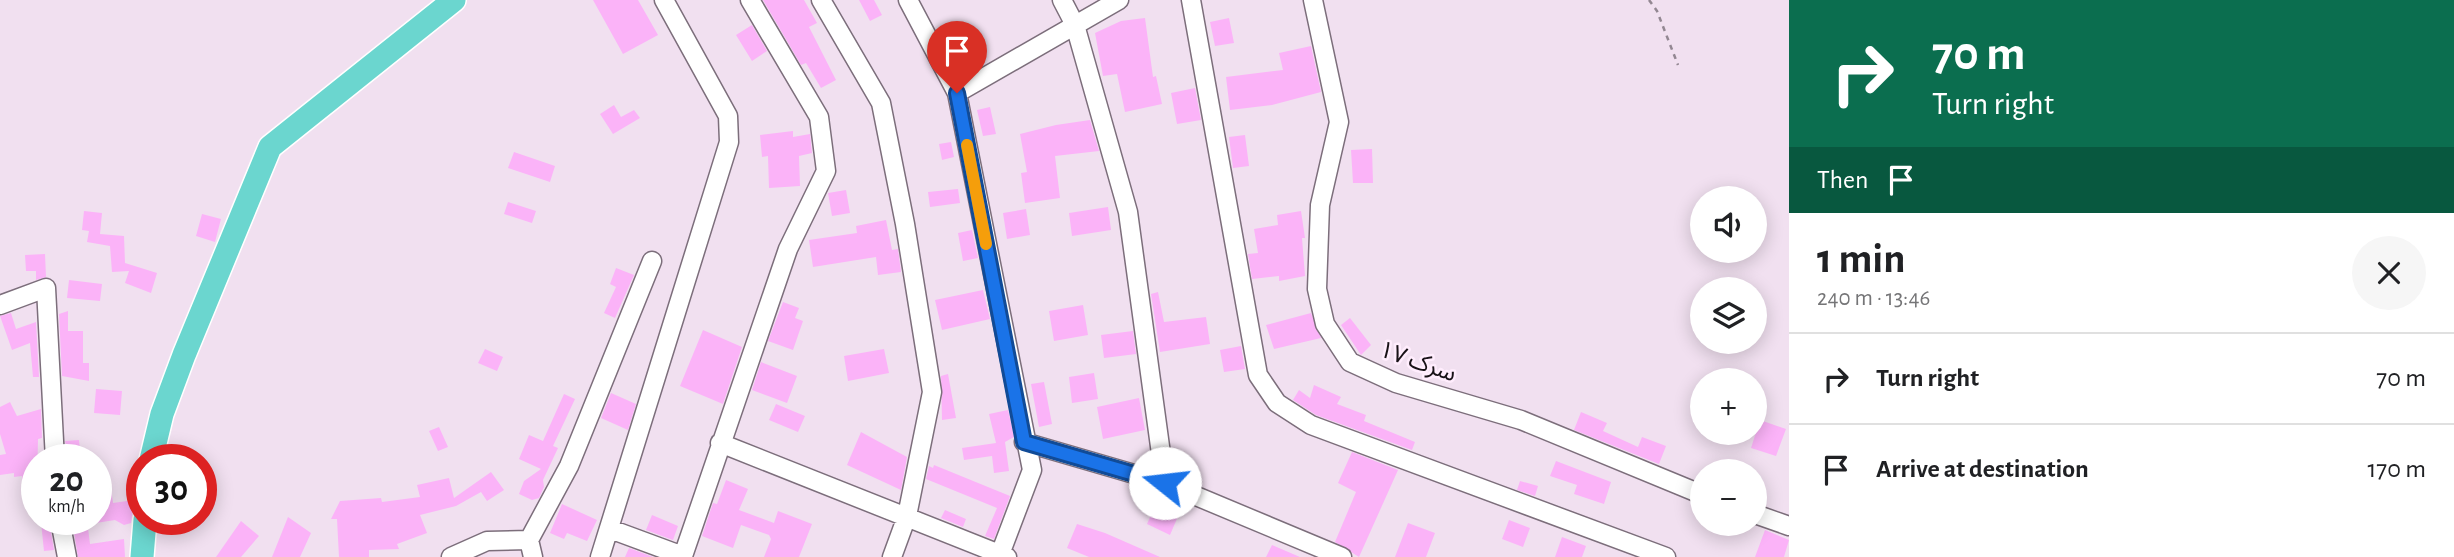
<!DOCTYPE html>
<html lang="en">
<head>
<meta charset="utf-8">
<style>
	body { margin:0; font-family:"Alegreya Sans","Noto Sans Arabic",sans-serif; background:#f6f6f6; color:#202124; height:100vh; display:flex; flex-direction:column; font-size:26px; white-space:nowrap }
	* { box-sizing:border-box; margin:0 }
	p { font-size:23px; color:#757577 }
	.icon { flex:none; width:38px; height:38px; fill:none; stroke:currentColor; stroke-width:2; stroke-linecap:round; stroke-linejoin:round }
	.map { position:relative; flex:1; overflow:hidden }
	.panel { display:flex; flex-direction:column; background:#fff; width:665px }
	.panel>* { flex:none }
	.hud { background:#0b6e4f; color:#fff; overflow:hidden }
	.buttons { position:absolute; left:1690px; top:186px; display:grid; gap:14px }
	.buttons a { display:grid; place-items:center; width:77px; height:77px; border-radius:50%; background:#fff; box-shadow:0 4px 18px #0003; font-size:35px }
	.speed { position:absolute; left:21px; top:444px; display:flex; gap:14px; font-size:35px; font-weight:700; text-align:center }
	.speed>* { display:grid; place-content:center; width:91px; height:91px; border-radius:50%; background:#fff; box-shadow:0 4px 18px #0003; line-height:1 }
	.speed small { font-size:18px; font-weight:400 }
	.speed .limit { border:10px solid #d22; background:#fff; color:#111 }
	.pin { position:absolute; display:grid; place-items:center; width:60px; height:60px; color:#fff; margin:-72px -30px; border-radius:50% 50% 50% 0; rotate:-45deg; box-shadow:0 0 7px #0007 }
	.pin .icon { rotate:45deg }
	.me { position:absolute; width:77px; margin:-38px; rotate:286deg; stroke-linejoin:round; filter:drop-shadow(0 0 5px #0008) }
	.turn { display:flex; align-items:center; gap:24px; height:147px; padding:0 28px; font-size:32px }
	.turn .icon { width:91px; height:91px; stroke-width:2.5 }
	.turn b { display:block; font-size:49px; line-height:60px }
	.then { display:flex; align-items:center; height:66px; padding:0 28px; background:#0003; gap:14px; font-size:26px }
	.round { display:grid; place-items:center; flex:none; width:74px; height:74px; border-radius:37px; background:#f6f6f6 }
	.headline { display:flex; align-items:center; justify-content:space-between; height:119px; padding:0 28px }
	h1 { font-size:42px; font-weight:700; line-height:52px }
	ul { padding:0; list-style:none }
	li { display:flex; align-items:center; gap:21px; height:91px; padding:0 28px; border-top:2px solid #e0e0e0 }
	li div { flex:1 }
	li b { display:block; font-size:26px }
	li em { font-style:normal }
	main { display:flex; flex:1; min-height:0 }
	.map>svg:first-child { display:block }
</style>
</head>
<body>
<main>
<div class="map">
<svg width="1789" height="557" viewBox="0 0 1789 557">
	<rect width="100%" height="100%" fill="#f1e0f0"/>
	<path fill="#fbb3f8" d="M593,0h45l20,35 -35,19z
		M763,0h41l13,23 -8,4 27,53 -15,8 -15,-25 -5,2z
		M859,0h15l8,15 -12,6z
		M1145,18l8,59 3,-1 6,28 -37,8 -8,-38 -14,2 -8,-43 26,-12z
		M1229,18l5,25 -19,3 -5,-24z
		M752,25l15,26 -15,10 -16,-26z
		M1311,46l10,46 -49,13 -42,5 -4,-33 57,-7 -4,-17z
		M1195,88l6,32 -24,4 -6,-31z
		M614,105l7,12 13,-7 6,8 -27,16 -13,-20z
		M990,107l6,27 -13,2 -6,-26z
		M1090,120l9,31 -44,5 5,42 -35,5 -4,-30 6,-1 -7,-38 36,-9z
		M793,131v6l17,-3 2,19 -13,3 1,30 -31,2 -1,-32 -6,1 -2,-22z
		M1245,135l4,31 -16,2 -4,-31z
		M951,142l3,15 -12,3 -3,-16z
		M1372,149l1,34h-20l-2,-33z
		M514,152l41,14 -5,16 -42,-14z
		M958,189l2,14 -30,4 -2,-15z
		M846,190l4,23 -18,3 -4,-23z
		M508,202l28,9 -4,12 -28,-9z
		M1108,207l3,23 -39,6 -3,-23z
		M1026,209l4,26 -23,4 -4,-26z
		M84,211l18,2 -2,21 24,2 1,27 32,10 -6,20 -26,-10 4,-12 -17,1 -2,-26 -23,-4 2,-11 -7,-1z
		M1301,211l4,27h-3l3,38 -26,5v-5l-27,3 -4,-25 10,-1 -4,-24 24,-4 -1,-10z
		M202,214l19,5 -6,23 -19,-6z
		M886,220l6,30 6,-1 3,23 -23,3 -2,-18 -63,10 -4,-27 48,-7 -1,-7z
		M972,230l6,28 -15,3 -5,-28z
		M45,254l1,23 -10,3v-9h-10l-1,-16z
		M616,268l18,7 -19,43 -11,-5 12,-26 -6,-3z
		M69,280l33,4 -2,17 -33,-3z
		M983,290l7,29 -48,11 -7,-30z
		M1158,292l6,30 42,-5 4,27 -50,8 -9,-58z
		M783,302l16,6 -4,10 8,3 -10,29 -25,-9z
		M1083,305l5,30 -34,6 -5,-30z
		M68,311v20h15v32h6v18l-27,-5 -3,-62z
		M11,313l5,16 20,-7 3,55h-6l-3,-34 -18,7 -12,-34z
		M1311,313l10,25 -47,11 -8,-24z
		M1350,318l21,27 -10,10 -20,-30z
		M703,330l39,17 -19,57 -43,-18z
		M1133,331l3,23 -32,4 -3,-23z
		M1241,346l4,23 -21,3 -4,-22z
		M485,349l18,8 -6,14 -19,-8z
		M884,349l5,24 -41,8 -4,-25z
		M761,362l36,14 -10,27 -35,-13z
		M1094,373l4,26 -26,4 -3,-26z
		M948,374l8,44 -14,2 -1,-44z
		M1044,382l8,42 -13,3 -8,-43z
		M1314,385l27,12 -4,7 29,11 -2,6 51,21 -3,8 -96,-35 -23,-15 6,-10 11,8z
		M96,389l26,2 -2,24 -26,-2z
		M611,393l25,11 -8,26 -27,-12z
		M564,394l11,5 -22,47 5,2 -15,32 1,7 -5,11 -7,2 -13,-6 5,-13 17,-12 -22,-10 10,-24 14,6z
		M1139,398l6,32 -42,9 -6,-32z
		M10,402l7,14 24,-7 1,29 -4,1 -1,48 -15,1v-12l-8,1v-4l-14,2v-20l6,-1 -6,-20v-27z
		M776,404l29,12 -7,16 -29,-12z
		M1008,410l6,27 -9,5 4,29 -15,2 -2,-17 -28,4 -2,-12 34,-5 -7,-29z
		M1581,412l26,11 -4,8 35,16 4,-10 24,9 -7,18 -85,-34z
		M1760,420l26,9 -10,27 -25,-8z
		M439,427l9,20 -10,4 -9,-20z
		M861,432l46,25 -6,33 -54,-25z
		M79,440l2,20h-11l-5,-19z
		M1352,452l46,18 -39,87 -24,-15 21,-50 -18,-9z
		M1556,461l55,21 -7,22 -30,-10 3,-9 -27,-9z
		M934,465l76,31 -16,43 -9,-3 12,-28 -71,-29 3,-13 4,2z
		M491,472l13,18 -17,11 -6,-9 -25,14 -36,9 7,18 -30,11 2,5 -30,1v7h-30l-2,-38h-6l9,-18 41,-3 1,4 38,-5 -3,-12 32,-7 5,20z
		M109,476l4,27 21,-3 -3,23 -7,2 -9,-5 -19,3v-46z
		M726,480l22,9 -9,21 35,13 4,-12 34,13 -13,33h-35l7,-18 -2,-4 -28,-10 -8,23 -31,-12 11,-33 4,1z
		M1520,481l18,5 -3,10 -18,-6z
		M1159,497l23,10 -12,28 -23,-11z
		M562,504l35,16 -10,21 -20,-8 -3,6 -14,-6z
		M945,510l21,9 -3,8 -22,-9z
		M652,515l26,11 -5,14 -27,-10z
		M288,517l23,16 -11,24h-28z
		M72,520h15l3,24 34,-5 1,18h-47z
		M1509,520l21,8 -7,19 -21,-8z
		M49,521l5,29 -10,1 -3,-29z
		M241,521l18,15 -18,21h-25z
		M1408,523l27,10 -9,24h-31z
		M1077,524l28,9 55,24h-71l-22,-9z
		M1765,530l24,10 -5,17h-29z
		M1562,537l24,9 -4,11h-27z
		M1272,545l28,12h-34z
		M629,548l24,9h-28z"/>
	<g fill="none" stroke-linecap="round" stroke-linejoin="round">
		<defs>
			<path id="minor" d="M821,0l60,103 24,121 27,168 -25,124 -15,41
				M908,0l49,93 75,377 -33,87
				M1062,0l13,25 53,187 37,271
				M1191,0l67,375 19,28 34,22 355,132
				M1313,0l26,122 -19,83 -3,84 8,35 25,38 46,21 125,37 182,75
				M957,93l162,-93
				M0,305l46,-17 9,172
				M1024,442l141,41 177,74
				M720,443l287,114
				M1755,514l34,12
				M60,520l7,37
				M610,529l73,27 105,-307 38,-78 -7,-54 -69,-117
				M451,557l36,-16 42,-1
				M533,557l-4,-17 40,-74 83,-205
				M600,557l129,-415 -1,-26 -64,-116"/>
			<path id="major" d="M151,460l11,-46 22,-59 86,-208 184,-147
				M142,557l3,-37"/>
		</defs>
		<use href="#minor" stroke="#7c6e7b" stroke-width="21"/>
		<use href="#major" stroke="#fff" stroke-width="26"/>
		<path stroke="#938792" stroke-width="2.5" stroke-dasharray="5 5" stroke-linecap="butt" d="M1649,0l8,11 21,54"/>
		<use href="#minor" stroke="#fff" stroke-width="18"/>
		<use href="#major" stroke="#6bd6cf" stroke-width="23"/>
	</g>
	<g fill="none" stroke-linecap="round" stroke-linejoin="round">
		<defs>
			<path id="route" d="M957,93l67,349 141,41"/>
		</defs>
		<use href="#route" stroke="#114b97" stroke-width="18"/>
		<use href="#route" stroke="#1a73e8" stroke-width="12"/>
		<path stroke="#f59e0b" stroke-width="12" d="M967,145l19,99"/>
	</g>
	<g text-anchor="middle" stroke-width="5" stroke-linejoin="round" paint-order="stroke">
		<g font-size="24" fill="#171116" stroke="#ffedfd">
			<text transform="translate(1418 361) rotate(19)" y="8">سرک ۱۷</text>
		</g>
	</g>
</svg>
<div class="buttons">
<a><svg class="icon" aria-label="sound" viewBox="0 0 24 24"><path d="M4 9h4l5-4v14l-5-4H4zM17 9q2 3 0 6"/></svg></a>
<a><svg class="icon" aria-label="layers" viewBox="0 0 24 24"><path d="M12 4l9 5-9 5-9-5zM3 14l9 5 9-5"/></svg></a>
<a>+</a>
<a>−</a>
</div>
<div class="speed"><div>20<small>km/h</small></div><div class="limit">30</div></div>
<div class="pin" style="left:957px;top:93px;background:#d93025"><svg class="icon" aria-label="arrive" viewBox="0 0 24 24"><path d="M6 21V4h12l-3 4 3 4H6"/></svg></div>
<svg class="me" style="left:1165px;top:483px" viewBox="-20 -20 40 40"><circle r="19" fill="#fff"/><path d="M0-13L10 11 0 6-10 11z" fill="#1a73e8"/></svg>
</div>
<section class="panel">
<div class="hud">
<div class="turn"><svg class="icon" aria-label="right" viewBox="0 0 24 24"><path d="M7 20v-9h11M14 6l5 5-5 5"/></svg><div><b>70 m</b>Turn right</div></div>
<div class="then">Then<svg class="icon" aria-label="arrive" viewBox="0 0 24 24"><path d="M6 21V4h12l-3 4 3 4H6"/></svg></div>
</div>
<div class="headline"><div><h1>1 min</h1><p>240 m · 13:46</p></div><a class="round"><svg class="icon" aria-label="close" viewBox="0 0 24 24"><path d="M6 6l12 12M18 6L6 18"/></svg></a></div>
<ul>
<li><svg class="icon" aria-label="right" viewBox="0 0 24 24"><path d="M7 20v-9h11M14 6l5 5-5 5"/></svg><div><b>Turn right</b></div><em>70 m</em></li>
<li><svg class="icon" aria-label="arrive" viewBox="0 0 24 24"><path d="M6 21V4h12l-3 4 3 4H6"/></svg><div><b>Arrive at destination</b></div><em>170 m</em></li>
</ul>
</section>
</main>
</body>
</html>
